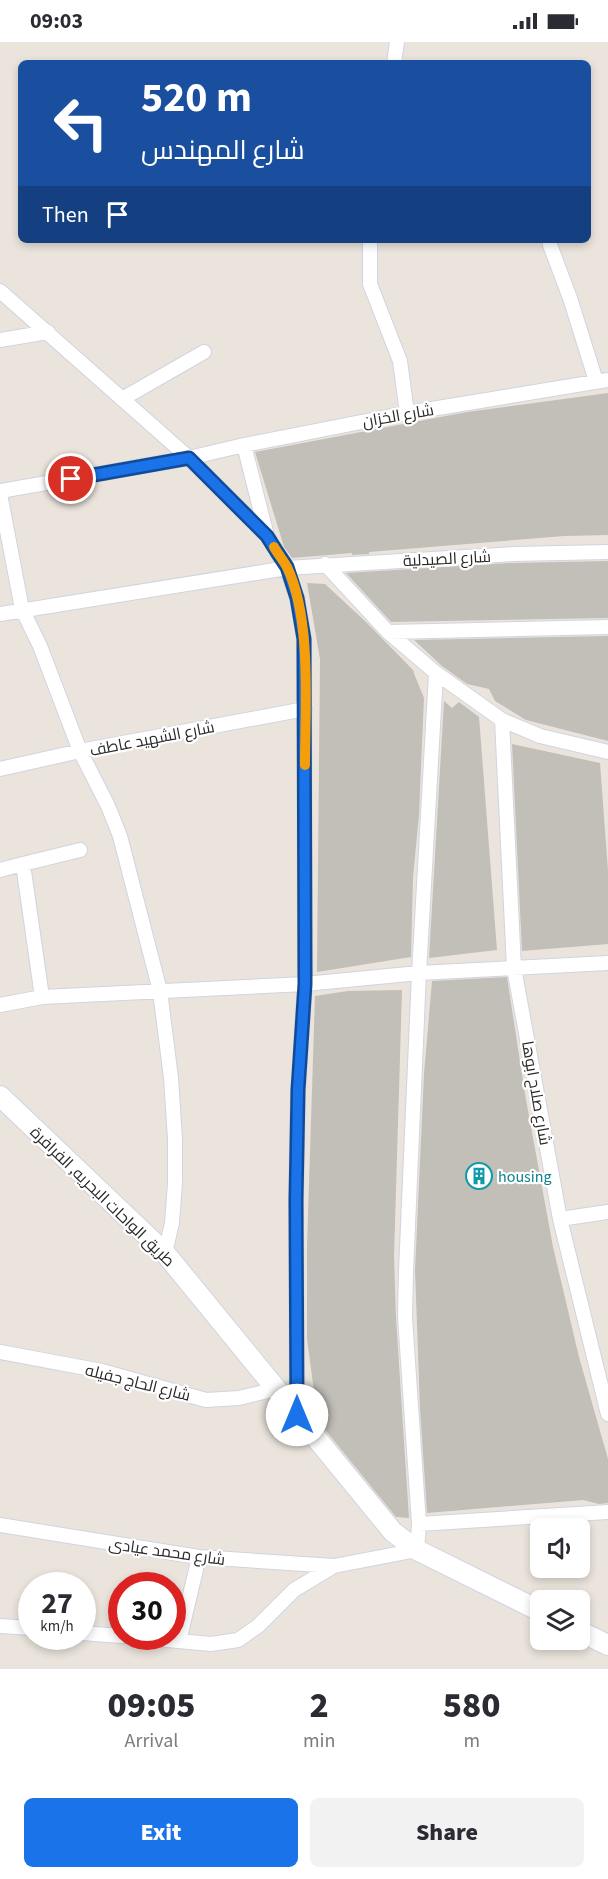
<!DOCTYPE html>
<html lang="en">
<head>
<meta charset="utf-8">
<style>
	body { margin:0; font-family:"Source Sans 3",Cairo,sans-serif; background:#f2f2f3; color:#2b2b33; height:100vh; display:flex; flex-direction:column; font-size:22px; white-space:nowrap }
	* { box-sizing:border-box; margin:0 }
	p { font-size:20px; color:#7c7c81 }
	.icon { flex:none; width:33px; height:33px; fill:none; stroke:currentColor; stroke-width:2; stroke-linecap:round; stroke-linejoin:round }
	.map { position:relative; height:1627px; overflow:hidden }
	.drawer { display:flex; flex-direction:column; background:#fff; flex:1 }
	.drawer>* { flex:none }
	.hud { position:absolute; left:18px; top:18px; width:573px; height:183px; border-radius:9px; box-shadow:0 3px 9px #0003; background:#1a4fa0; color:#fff; overflow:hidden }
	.controls { position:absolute; left:530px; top:1476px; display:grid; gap:12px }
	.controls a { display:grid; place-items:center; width:60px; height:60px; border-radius:9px; background:#fff; box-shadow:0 3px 9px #0003; font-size:30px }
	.speed { position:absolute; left:18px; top:1530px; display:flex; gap:12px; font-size:30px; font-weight:700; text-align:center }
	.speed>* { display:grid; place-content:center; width:78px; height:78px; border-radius:50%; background:#fff; box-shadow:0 3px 9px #0003; line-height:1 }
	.speed small { font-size:15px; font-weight:400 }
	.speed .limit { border:9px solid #d22; background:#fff; color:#111 }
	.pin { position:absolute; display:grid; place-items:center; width:51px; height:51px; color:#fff; margin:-26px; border:3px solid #fff; border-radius:50%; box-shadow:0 2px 6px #0007 }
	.me { position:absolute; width:66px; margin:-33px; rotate:0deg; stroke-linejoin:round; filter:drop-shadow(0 0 4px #0008) }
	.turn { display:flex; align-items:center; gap:21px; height:126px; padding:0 24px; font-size:27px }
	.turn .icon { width:78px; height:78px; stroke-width:2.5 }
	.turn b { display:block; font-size:42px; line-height:51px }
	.then { display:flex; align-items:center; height:57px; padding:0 24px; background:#0003; gap:12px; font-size:22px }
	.eta { display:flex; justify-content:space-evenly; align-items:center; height:102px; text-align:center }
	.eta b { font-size:36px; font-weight:800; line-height:42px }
	.action { display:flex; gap:12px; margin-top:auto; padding:12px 24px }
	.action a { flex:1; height:69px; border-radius:9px; background:#1a73e8; color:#fff; font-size:24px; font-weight:800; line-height:69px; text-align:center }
	.action a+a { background:#f2f2f3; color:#2b2b33 }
	.status { display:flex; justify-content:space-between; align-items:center; height:42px; padding:0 30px; background:#fff; direction:ltr }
	.status svg { height:16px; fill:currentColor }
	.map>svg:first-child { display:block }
</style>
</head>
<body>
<div class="status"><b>09:03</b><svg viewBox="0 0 49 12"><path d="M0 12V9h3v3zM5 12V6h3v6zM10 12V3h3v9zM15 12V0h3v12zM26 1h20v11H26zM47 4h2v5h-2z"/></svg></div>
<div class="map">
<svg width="608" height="1627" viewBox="0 0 608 1627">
	<rect width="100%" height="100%" fill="#eae4dc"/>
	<path fill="#c2beb8" d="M608,351v142l-44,1 -195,16v2l-17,1v-2l-60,5 -8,-11 -29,-95 212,-40z
		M608,519v57l-217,4 -45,-49 165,-10z
		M307,541l18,1 40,37 50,51 -2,-1 11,27 -5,117 -6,62 -2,80 -94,15 3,-313z
		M608,594v105l-82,-21 -31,-19 -6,-12 -22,-5 -25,-18 -28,-26z
		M444,659l8,7 7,-6 20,15 18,233 -68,8z
		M512,702l88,19 8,108v73l-86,7z
		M507,935l18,117 28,153 26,110 29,102v44l-9,1 -16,-4 -156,13 -7,-105 -5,-138 9,-196 8,-93z
		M402,948l-8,266 2,62 13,200 -13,-1 -78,-96 -11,-82v-93l8,-250 33,-5z"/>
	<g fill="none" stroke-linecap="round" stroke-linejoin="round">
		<defs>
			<path id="street" d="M394,21l3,-21
				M370,198v44l30,77 7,52
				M550,203l20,53 26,83
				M0,249l189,167 78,78 20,32 10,30 7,41 1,345 -7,107 -2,109 1,215
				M0,298l48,-8
				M122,357l82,-47
				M244,403l23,91
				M0,449l189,-33 55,-13 163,-32 201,-33
				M0,452l22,115 18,37 40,105 28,55 12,30 40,155 11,87 4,61v44l-3,40 -7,30
				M325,522l63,68 48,41 66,47 38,16 68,16
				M0,572l287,-46 226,-14 95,-2
				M388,590l220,-5
				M502,678l12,248 46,251
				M0,727l80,-18 225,-42
				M23,822l57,-14
				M0,828l23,-6 19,133
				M0,963l42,-8 263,-13 114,-11 189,-10
				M608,1170l-48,7 48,195
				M0,1310l102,19 104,29 33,-2 37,-9
				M419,1482l-14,-207 1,-46 13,-298 17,-300
				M0,1483l199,32 135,9
				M0,1584l32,2
				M82,1591l40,3
				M125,1594l86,8 27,-4 20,-14 36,-36 40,-24 83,-16 2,-26 189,-12
				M179,1599l20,-84"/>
			<path id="secondary" d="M0,1054l165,157 228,279 24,18 123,61
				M579,1589l29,14"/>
		</defs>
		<use href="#street" stroke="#d1d4e0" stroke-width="16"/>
		<use href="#secondary" stroke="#d1d4e0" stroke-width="22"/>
		<use href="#street" stroke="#fff" stroke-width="14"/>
		<use href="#secondary" stroke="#fff" stroke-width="20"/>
	</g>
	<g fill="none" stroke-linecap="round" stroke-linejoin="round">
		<defs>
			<path id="route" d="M71,437l118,-21 78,78 10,16 10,15 10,31 7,41 1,345 -7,106 -2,110 1,215"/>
		</defs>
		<use href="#route" stroke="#114b97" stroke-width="15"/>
		<use href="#route" stroke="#1a73e8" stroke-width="10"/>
		<path stroke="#f59e0b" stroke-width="10" d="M274,505c4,7 9,13 13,20 25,52 18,140 18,198"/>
	</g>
	<defs>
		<symbol id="building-ring" viewBox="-11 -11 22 22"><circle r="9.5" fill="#fff" stroke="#0f9aa8" stroke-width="1.5"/><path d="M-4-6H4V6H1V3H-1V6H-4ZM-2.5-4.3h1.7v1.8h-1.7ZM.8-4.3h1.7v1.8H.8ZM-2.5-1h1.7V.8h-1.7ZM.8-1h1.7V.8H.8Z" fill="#0f9aa8"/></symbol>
	</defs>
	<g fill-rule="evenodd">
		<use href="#building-ring" x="464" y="1119" width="30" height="30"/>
	</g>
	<g text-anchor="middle" stroke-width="4.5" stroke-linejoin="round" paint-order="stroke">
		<g font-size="16" fill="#292929" stroke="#fff">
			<text transform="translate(398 373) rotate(-10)" y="6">شارع الخزان</text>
			<text transform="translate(447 516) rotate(-3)" y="6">شارع الصيدلية</text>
			<text transform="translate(152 696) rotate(-11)" y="6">شارع الشهيد عاطف</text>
			<text transform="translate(537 1051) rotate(80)" y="6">شارع صلاح ابوها</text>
			<text transform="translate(103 1154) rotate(44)" y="6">طريق الواحات البحريه, الفرافرة</text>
			<text transform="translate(138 1340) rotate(14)" y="6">شارع الحاج جفيله</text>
			<text transform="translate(167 1509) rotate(8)" y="6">شارع محمد عيادى</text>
		</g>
		<g font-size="16" fill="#0d838f" stroke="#fff" text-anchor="start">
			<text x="498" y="1140">housing</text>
		</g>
	</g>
</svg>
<div class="controls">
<a><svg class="icon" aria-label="sound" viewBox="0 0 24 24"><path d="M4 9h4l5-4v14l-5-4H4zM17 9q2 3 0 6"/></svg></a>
<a><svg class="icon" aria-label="layers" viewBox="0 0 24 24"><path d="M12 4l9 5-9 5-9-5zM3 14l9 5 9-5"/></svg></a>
</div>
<div class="speed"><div>27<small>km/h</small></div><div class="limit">30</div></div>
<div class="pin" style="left:71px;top:437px;background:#d93025"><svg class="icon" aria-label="arrive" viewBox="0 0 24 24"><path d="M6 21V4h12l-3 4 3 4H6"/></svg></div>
<svg class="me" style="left:297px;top:1373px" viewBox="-20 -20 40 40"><circle r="19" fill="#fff"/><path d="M0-13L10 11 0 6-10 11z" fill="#1a73e8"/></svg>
<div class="hud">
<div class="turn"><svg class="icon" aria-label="left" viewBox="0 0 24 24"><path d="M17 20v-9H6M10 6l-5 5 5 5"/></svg><div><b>520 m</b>شارع المهندس</div></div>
<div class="then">Then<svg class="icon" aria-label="arrive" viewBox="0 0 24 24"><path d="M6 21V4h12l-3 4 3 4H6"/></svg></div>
</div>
</div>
<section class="drawer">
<div class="eta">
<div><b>09:05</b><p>Arrival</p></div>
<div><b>2</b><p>min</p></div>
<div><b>580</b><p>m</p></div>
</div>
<div class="action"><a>Exit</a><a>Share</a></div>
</section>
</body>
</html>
